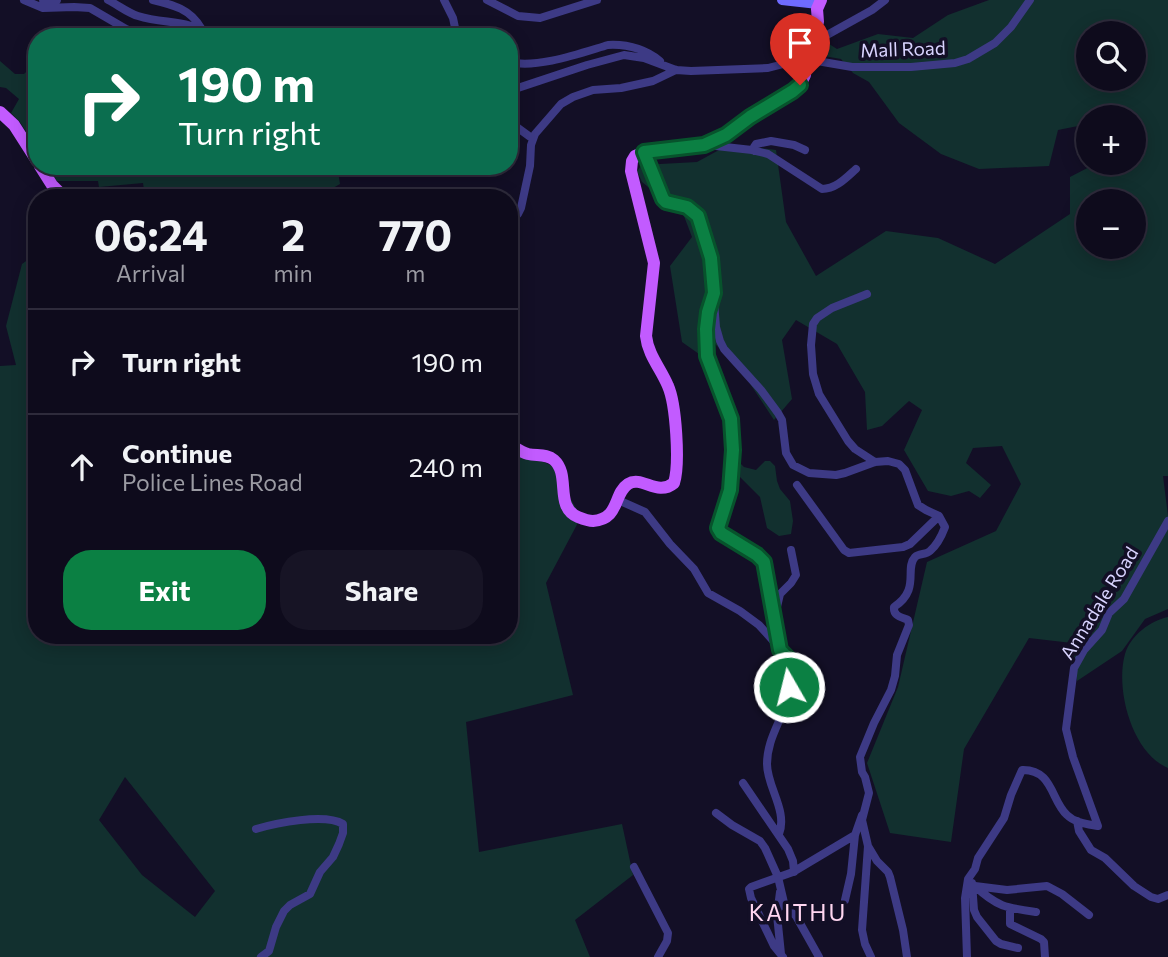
<!DOCTYPE html>
<html lang="en">
<head>
<meta charset="utf-8">
<style>
	body { margin:0; font-family:Commissioner,sans-serif; background:#171425; color:#f1f3f6; height:100vh; display:flex; flex-direction:column; font-size:26px; white-space:nowrap }
	* { box-sizing:border-box; margin:0 }
	p { font-size:23px; color:#9b9ba3 }
	.icon { flex:none; width:38px; height:38px; fill:none; stroke:currentColor; stroke-width:2; stroke-linecap:round; stroke-linejoin:round }
	.map { position:relative; flex:1; overflow:hidden }
	.drawer { position:absolute; left:28px; top:189px; width:490px; height:455px; display:flex; flex-direction:column; background:#0e0b1c; border-radius:28px; box-shadow:0 4px 18px #0003,0 0 0 2px #2e2b3b }
	.drawer>* { flex:none }
	.guide { position:absolute; left:28px; top:28px; width:490px; height:147px; border-radius:28px; box-shadow:0 4px 18px #0003,0 0 0 2px #2e2b3b; background:#0b6e4f; color:#fff; overflow:hidden }
	.tools { position:absolute; left:1076px; top:21px; display:grid; gap:14px }
	.tools a { display:grid; place-items:center; width:70px; height:70px; border-radius:50%; background:#0e0b1c; box-shadow:0 4px 18px #0003,0 0 0 2px #2e2b3b; font-size:35px }
	.pin { position:absolute; display:grid; place-items:center; width:60px; height:60px; color:#fff; margin:-72px -30px; border-radius:50% 50% 50% 0; rotate:-45deg; box-shadow:0 0 7px #0007 }
	.pin .icon { rotate:45deg }
	.me { position:absolute; width:77px; margin:-38px; rotate:352deg; stroke-linejoin:round; filter:drop-shadow(0 0 5px #0008) }
	.turn { display:flex; align-items:center; gap:24px; height:147px; padding:0 35px; font-size:32px }
	.turn .icon { width:91px; height:91px; stroke-width:2.5 }
	.turn b { display:block; font-size:49px; line-height:60px }
	.eta { display:flex; justify-content:space-evenly; align-items:center; height:119px; text-align:center }
	.eta b { font-size:42px; font-weight:700; line-height:49px }
	.button { display:flex; gap:14px; margin-top:auto; padding:14px 35px }
	.button a { flex:1; height:80px; border-radius:28px; background:#0b8043; color:#fff; font-size:28px; font-weight:700; line-height:80px; text-align:center }
	.button a+a { background:#171425; color:#f1f3f6 }
	ul { padding:0; list-style:none }
	li { display:flex; align-items:center; gap:21px; height:105px; padding:0 35px; border-top:2px solid #2e2b3b }
	li div { flex:1 }
	li b { display:block; font-size:26px }
	li em { font-style:normal }
	.map>svg:first-child { display:block }
</style>
</head>
<body>
<div class="map">
<svg width="1168" height="957" viewBox="0 0 1168 957">
	<rect width="100%" height="100%" fill="#130f26"/>
	<path fill="#12302f" fill-rule="evenodd" d="M989,0h179v476h-5l5,40v93l-23,10 -23,32 -45,30 -5,-38 -43,-5 -65,111 -13,93 -61,-9 -23,-70 31,-76 29,-125 69,-31 25,-47 -19,-38 -29,2 -7,15 25,22 -11,13 -11,-7 -18,5 -23,-5 -24,-41 18,-40 -13,-9 -27,25 -15,4 -2,-38 -28,-48 -41,-24 -14,20 10,59 -18,21 -35,-53 -25,-24 -15,11 -17,-12 -12,-76 22,-29 -8,-21 -42,-34 -5,-11 5,-6 55,-3 33,-18 46,6 10,72 30,54 70,-45 52,7 57,26 75,-50v-37l27,-14h37v-19l2,-2 -2,-3v-22h-46v7l-30,6 -9,36 -70,3 -38,-15 -42,-31 -30,-41 -16,-9 -12,-14 -17,-3 -11,-6 10,-10 14,9 41,-15 35,4 35,-23zM1088,33h46v46h-46zM1088,201h46v46h-46z
		M0,61l15,13h9l13,-13v88l-17,-27 -9,-9 8,-14 -13,-11 -6,-1z
		M48,166h289l3,18 -7,4 -2,10h-170l-17,-8 -1,-7 -44,4 -1,-6h-41z
		M37,253v382h472v-190l43,21 29,51 -35,66 27,112 -107,27 13,130 143,-28 11,51 -58,45 15,37h-590v-591l16,-1 -10,-39 16,-62zM125,777l90,114 -20,26 -53,-42 -43,-55z
		M765,461h5l5,5 2,15 3,8 10,12 3,20 -2,13 -12,2 -12,-8 -7,-31 -23,-23v-9l2,-3 5,5 12,3z
		M1168,617v151c-36,-15 -53,-79 -43,-114 6,-19 25,-33 43,-37z"/>
	<g fill="none" stroke-linecap="round" stroke-linejoin="round">
		<path stroke="#312d47" stroke-width="12" stroke-dasharray="12 6" stroke-linecap="butt" d="M805,75l13,-53"/>
		<path stroke="#3d3a85" stroke-width="8" d="M24,0l19,8 31,-1 16,1 36,21 19,8
			M43,0h14
			M108,0c10,5 20,13 30,16 29,9 48,2 76,21
			M153,0c21,5 37,9 48,28
			M444,0l9,18 4,19
			M487,0l31,16 22,2 57,-18
			M795,61l23,-21 54,-30 13,-10
			M509,62c28,7 72,-9 99,-17 19,-1 37,4 52,16
			M509,91l78,-26 37,-10 20,3 32,12 15,1 77,-3 27,-7h22l35,6h59l44,-4 13,-4 27,-16 16,-16 19,-27
			M509,126l9,2 15,11
			M707,145l45,5 16,4 54,35c14,0 24,-11 34,-20
			M755,151l-1,-4 2,-3 15,-3 23,4 11,5
			M644,152l19,47 3,3 21,5 11,9 12,35 6,76 4,14 4,8 37,41 17,23 4,7 4,33 7,12 16,8 27,2 9,-2 30,-11 13,-1 11,3 6,6 13,35 8,5 13,6 6,11c-3,8 -8,18 -15,24 -4,4 -11,2 -15,6 -11,12 6,32 -21,50 -1,9 7,10 14,13l1,5 -12,30 -2,21 -4,14 -17,33 -14,34 2,15 3,5 4,16 -7,27 6,26 -6,84 3,14 6,13
			M509,223l9,-9 3,-6 9,-42 1,-21 4,-11 26,-30 12,-7 20,-7 28,-2 32,-7 23,-11
			M867,294l-35,14 -15,10 -4,6 -2,21 2,29 6,20 29,47 7,8 20,13
			M712,299l-4,13 -2,17 1,27 24,63 2,31 -3,40 -12,38 3,5 36,22 7,7 17,86
			M797,485l47,65 5,3 54,-6 7,-3 29,-28
			M618,500l27,12 25,32 24,25 14,24 32,18 19,14 33,37 1,6c-3,13 -4,26 -8,38 -7,20 -18,36 -18,58 0,23 21,47 12,70
			M776,611l4,-17 11,-11 5,-8 -5,-25
			M743,783l45,66 5,12 1,11
			M716,813l16,12 28,16 5,7 13,29 7,30 11,9 23,41
			M1077,821l2,10 12,19 14,8 29,28 17,11 7,2 10,-4
			M256,829c20,-6 69,-16 87,-5v9l-4,11 -6,13 -13,15 -10,22 -20,11 -6,6 -8,16 -7,24 -8,6
			M868,846l9,15 11,11 2,5 13,53 4,27
			M634,867l34,66 -1,8 -9,16
			M972,883l2,27 3,7 19,24 5,3 17,4
			M975,886l32,4 40,-4 15,8 27,21
			M975,886c22,21 32,22 61,26
			M780,892l-3,23 4,39
			M845,900l6,-26 4,-39 7,-20
			M1010,908v16l31,15 3,3 1,15
			M783,957l-9,-11 -23,-48 -2,-9 2,-2 42,-15 62,-37
			M967,957l-2,-59 3,-19 7,-10 3,-11 26,-40 7,-23 11,-25c31,-1 29,31 45,45 8,8 20,9 31,11l-25,-69 -7,-28 8,-61 10,-18 18,-20 7,-17 15,-14 44,-78"/>
		<path stroke="#6f6bff" stroke-width="10" d="M782,0l36,4"/>
		<path stroke="#c25bff" stroke-width="12" d="M818,22l-1,-13 4,-9
			M0,112l14,13 23,36
			M40,166l12,19 13,13
			M105,198l15,-2 8,2
			M509,444c7,4 12,8 19,10 9,2 19,0 26,6 17,15 0,47 24,57 5,2 10,4 15,4 27,-2 20,-27 35,-37 14,-9 29,13 46,-1 6,-19 2,-79 -6,-97 -7,-17 -20,-31 -22,-50l8,-73 -23,-92 1,-10 3,-5 9,-4 60,-7 22,-10 24,-18 43,-26 7,-6 5,-10"/>
	</g>
	<g fill="none" stroke-linecap="round" stroke-linejoin="round">
		<defs>
			<path id="route" d="M789,687l4,-19 -1,-6 -12,-12 -16,-88 -7,-7 -36,-22 -3,-5 12,-38 3,-40 -2,-31 -24,-63 -1,-27 2,-17 6,-19 -3,-35 -13,-42 -11,-9 -21,-5 -3,-3 -19,-47 60,-7 22,-10 24,-18 43,-26 7,-6"/>
		</defs>
		<use href="#route" stroke="#07532c" stroke-width="18"/>
		<use href="#route" stroke="#0b8043" stroke-width="12"/>
	</g>
	<g text-anchor="middle" stroke-width="7" stroke-linejoin="round" paint-order="stroke">
		<g font-size="19" fill="#d9d4ff" stroke="#130f26">
			<text transform="translate(903 49) rotate(-2)" y="7">Mall Road</text>
			<text transform="translate(1099 603) rotate(-58)" y="7">Annadale Road</text>
		</g>
		<g font-size="23" letter-spacing="2" fill="#ffd6f0" stroke="#130f26">
			<text x="798" y="921">KAITHU</text>
		</g>
	</g>
</svg>
<div class="tools">
<a><svg class="icon" aria-label="search" viewBox="0 0 24 24"><circle cx="10" cy="10" r="6"/><path d="M15 15l6 6"/></svg></a>
<a>+</a>
<a>−</a>
</div>
<div class="pin" style="left:800px;top:85px;background:#d93025"><svg class="icon" aria-label="arrive" viewBox="0 0 24 24"><path d="M6 21V4h12l-3 4 3 4H6"/></svg></div>
<svg class="me" style="left:789px;top:687px" viewBox="-20 -20 40 40"><circle r="17" fill="#0b8043" stroke="#fff" stroke-width="3"/><path d="M0-11L8 9 0 5-8 9z" fill="#fff"/></svg>
<div class="guide">
<div class="turn"><svg class="icon" aria-label="right" viewBox="0 0 24 24"><path d="M7 20v-9h11M14 6l5 5-5 5"/></svg><div><b>190 m</b>Turn right</div></div>
</div>
<section class="drawer">
<div class="eta">
<div><b>06:24</b><p>Arrival</p></div>
<div><b>2</b><p>min</p></div>
<div><b>770</b><p>m</p></div>
</div>
<ul>
<li><svg class="icon" aria-label="right" viewBox="0 0 24 24"><path d="M7 20v-9h11M14 6l5 5-5 5"/></svg><div><b>Turn right</b></div><em>190 m</em></li>
<li><svg class="icon" aria-label="ahead" viewBox="0 0 24 24"><path d="M12 20V5M6 11l6-6 6 6"/></svg><div><b>Continue</b><p>Police Lines Road</p></div><em>240 m</em></li>
</ul>
<div class="button"><a>Exit</a><a>Share</a></div>
</section>
</div>
</body>
</html>
